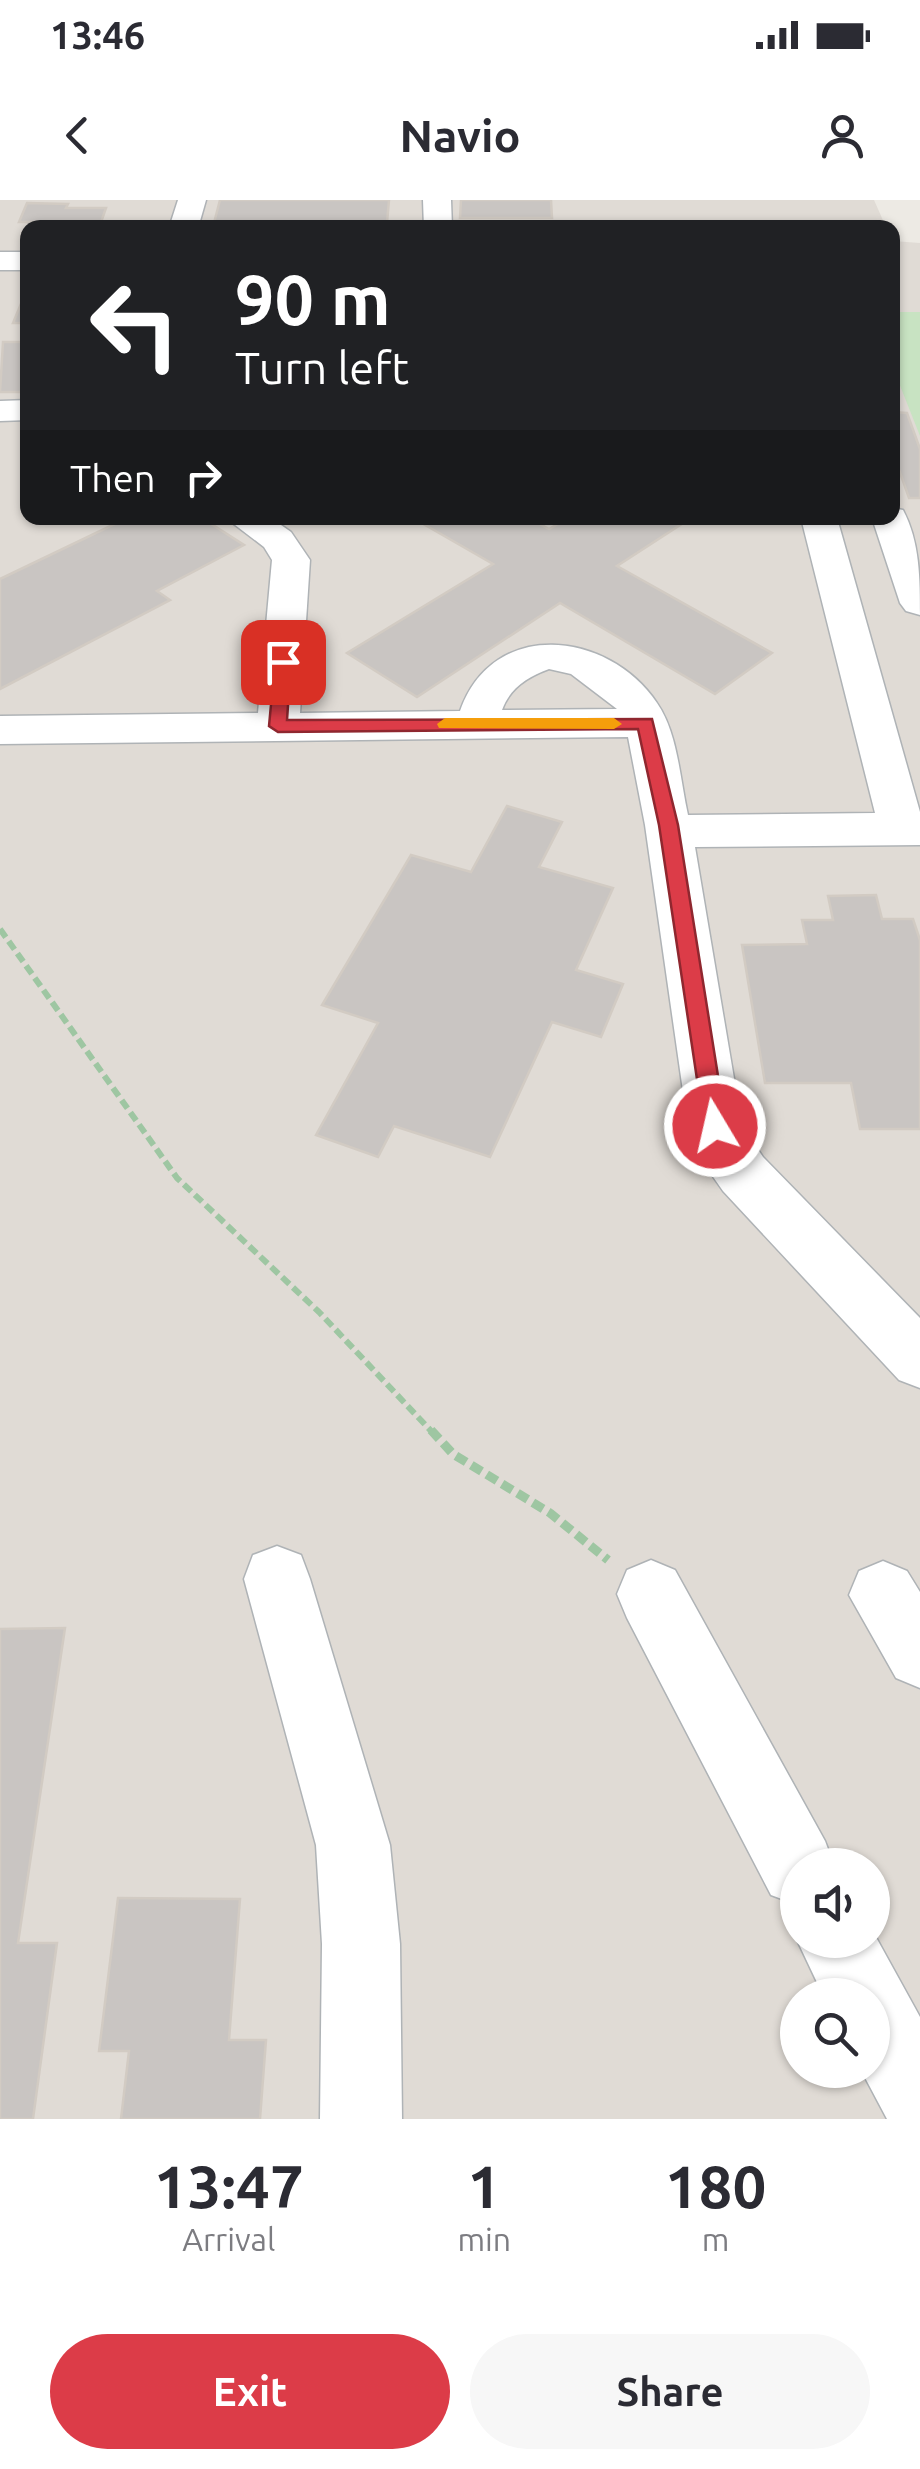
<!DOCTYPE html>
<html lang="en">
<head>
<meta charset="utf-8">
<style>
	body { margin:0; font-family:Ubuntu,sans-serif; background:#f7f7f7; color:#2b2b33; height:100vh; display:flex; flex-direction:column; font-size:38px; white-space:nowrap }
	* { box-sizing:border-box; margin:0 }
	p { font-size:32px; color:#7c7c81 }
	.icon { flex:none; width:55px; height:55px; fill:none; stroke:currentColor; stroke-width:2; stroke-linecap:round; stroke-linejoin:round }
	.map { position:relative; height:1919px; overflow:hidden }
	.drawer { display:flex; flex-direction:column; background:#fff; flex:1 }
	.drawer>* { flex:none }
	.top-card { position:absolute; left:20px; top:20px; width:880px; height:305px; border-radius:20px; box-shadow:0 2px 8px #0004; background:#202124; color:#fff; overflow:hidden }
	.fabs { position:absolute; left:780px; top:1648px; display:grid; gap:20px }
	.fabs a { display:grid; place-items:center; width:110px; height:110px; border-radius:50%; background:#fff; box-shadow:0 2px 8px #0004; font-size:50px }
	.pin { position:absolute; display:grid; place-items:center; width:85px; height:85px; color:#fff; margin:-42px; border-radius:20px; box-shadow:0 5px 15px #0006 }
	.me { position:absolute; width:110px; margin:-55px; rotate:351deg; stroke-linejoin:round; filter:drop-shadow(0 0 8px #0008) }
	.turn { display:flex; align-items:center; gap:35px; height:210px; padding:0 50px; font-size:45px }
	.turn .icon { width:130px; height:130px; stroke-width:2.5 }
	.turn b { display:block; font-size:70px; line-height:85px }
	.then { display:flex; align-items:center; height:95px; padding:0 50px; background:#0003; gap:20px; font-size:38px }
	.eta { display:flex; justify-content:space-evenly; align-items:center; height:170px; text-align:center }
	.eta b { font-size:60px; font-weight:700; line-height:70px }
	.button { display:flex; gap:20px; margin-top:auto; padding:20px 50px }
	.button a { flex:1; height:115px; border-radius:60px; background:#dc3c48; color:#fff; font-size:40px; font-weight:700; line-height:115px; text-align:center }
	.button a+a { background:#f7f7f7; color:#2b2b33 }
	.status { display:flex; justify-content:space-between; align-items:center; height:70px; padding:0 50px; background:#fff; direction:ltr }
	.status svg { height:28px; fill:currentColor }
	header { display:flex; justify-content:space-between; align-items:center; height:130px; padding:0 50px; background:#fff; font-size:45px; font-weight:700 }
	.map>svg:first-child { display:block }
</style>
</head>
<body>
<div class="status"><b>13:46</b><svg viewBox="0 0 49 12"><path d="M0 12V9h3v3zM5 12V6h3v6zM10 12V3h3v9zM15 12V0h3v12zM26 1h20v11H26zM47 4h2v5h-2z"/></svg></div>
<header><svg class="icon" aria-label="back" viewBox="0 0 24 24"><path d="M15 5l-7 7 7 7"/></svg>Navio<svg class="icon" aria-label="person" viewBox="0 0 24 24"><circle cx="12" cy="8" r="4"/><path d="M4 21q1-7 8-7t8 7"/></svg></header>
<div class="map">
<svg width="920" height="1919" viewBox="0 0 920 1919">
	<rect width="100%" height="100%" fill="#edeae4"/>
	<path fill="#e0dbd5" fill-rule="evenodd" d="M0,0h874l12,27 -858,1v290h864l1,-277 27,2v1876h-920zM798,1665h74v75h-74zM798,1795h74v75h-74z"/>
	<path fill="#c8e3c2" d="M892,112h28v124l-27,-68z"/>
	<path fill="#c9c5c2" stroke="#d2cbc3" stroke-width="2.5" d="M220,0h169l-2,23h-173z
		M461,0h90l1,18h-92z
		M27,3l41,1 -2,4h40l-7,20h-37l2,-6h-45z
		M28,87v36h-15z
		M3,142h25v50h-28z
		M892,212l15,1 13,36v49h-11l-17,-48z
		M127,318h75l42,27 -87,46 13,9 -170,89v-110z
		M413,318h116l20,11 19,-11h123l-74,48 155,87 -57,41 -155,-91 -143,94 -70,-44 146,-89z
		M507,606l55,16 -23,45 74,21 -37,82 47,14 -22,53 -49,-15 -62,135 -96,-31 -16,31 -62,-22 62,-112 -56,-18 89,-150 60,17z
		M876,695l6,24h31l7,21v189h-60l-9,-46h-86l-23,-138 65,-1 -5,-24h31l-5,-24z
		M65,1428l-47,315h39l-24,176h-33v-490z
		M118,1698l122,1 -11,141h37l-6,79h-139l8,-68h-30z"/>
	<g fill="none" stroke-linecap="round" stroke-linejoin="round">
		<defs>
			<path id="minor" d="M178,0h28l-8,28h-29z
				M423,0h28l1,28h-28z
				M0,52h28v18h-28z
				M28,200v20l-28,1v-20z
				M892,308l11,2c17,32 17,69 17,105l-14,-4 -6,-8 -28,-85h20z
				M226,318h45l20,14 19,28 -10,153 160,-2c33,-94 149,-80 197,-8 21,30 23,77 31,112l187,-2 -74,-295h36l83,294v33l-225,2 47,279 21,31 157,161v70l-21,-8 -176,-189 -14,-20 -21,-45 -43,-301 -17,-88 -628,7v-28l258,-3 14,-153 -8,-13zM549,469l22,5 46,35 -115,1c8,-22 25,-33 47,-41z
				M277,1346l24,9 9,24 80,266 10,99 2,175h-82l2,-175 -6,-99 -72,-266 9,-24z
				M651,1360l24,10 150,271 9,24h-36v40l-27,-10 -144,-277 -10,-24 10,-24z
				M883,1361l24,10 13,21v96l-24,-10 -47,-83 10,-24z
				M872,1730l48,87v102h-33l-26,-49h11v-75h-49l-26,-55h75z"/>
		</defs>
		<use href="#minor" stroke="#afb3b6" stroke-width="3"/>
		<path stroke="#9ec6a2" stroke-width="6" stroke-dasharray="10 5" stroke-linecap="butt" d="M0,729l177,249 142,134 114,121"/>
		<path stroke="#9ec6a2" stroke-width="9" stroke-dasharray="12 6" stroke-linecap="butt" d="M431,1230l22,24 97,59 58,47"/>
		<use href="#minor" fill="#fff" fill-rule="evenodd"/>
	</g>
	<path fill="#dc3c48" stroke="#8f272f" stroke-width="2.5" d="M283,456l8,6 -4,58 365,-1 26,106 48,301 -3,7 -8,3 -11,-10 -45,-301 -21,-96 -360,3 -9,-6 6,-64z"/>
	<path fill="#f59e0b" d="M445,518h169l8,6 -8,5 -175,-1 -2,-4z"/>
</svg>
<div class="fabs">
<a><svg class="icon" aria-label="sound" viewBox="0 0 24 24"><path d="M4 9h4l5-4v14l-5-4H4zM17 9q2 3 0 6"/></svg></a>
<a><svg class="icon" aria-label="search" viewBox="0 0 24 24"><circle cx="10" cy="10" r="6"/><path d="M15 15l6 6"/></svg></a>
</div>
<div class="pin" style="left:283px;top:462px;background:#d93025"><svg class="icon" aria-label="arrive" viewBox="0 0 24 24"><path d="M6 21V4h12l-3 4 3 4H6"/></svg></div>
<svg class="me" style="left:715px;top:926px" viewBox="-20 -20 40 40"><circle r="17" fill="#dc3c48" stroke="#fff" stroke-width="3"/><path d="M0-11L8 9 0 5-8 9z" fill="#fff"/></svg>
<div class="top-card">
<div class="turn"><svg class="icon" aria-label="left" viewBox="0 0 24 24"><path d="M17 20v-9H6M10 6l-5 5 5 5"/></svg><div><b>90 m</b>Turn left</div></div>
<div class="then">Then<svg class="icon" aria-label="right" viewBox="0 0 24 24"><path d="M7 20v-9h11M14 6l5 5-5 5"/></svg></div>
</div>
</div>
<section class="drawer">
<div class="eta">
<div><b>13:47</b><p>Arrival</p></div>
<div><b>1</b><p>min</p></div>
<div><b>180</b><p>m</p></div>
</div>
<div class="button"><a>Exit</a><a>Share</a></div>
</section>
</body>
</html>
